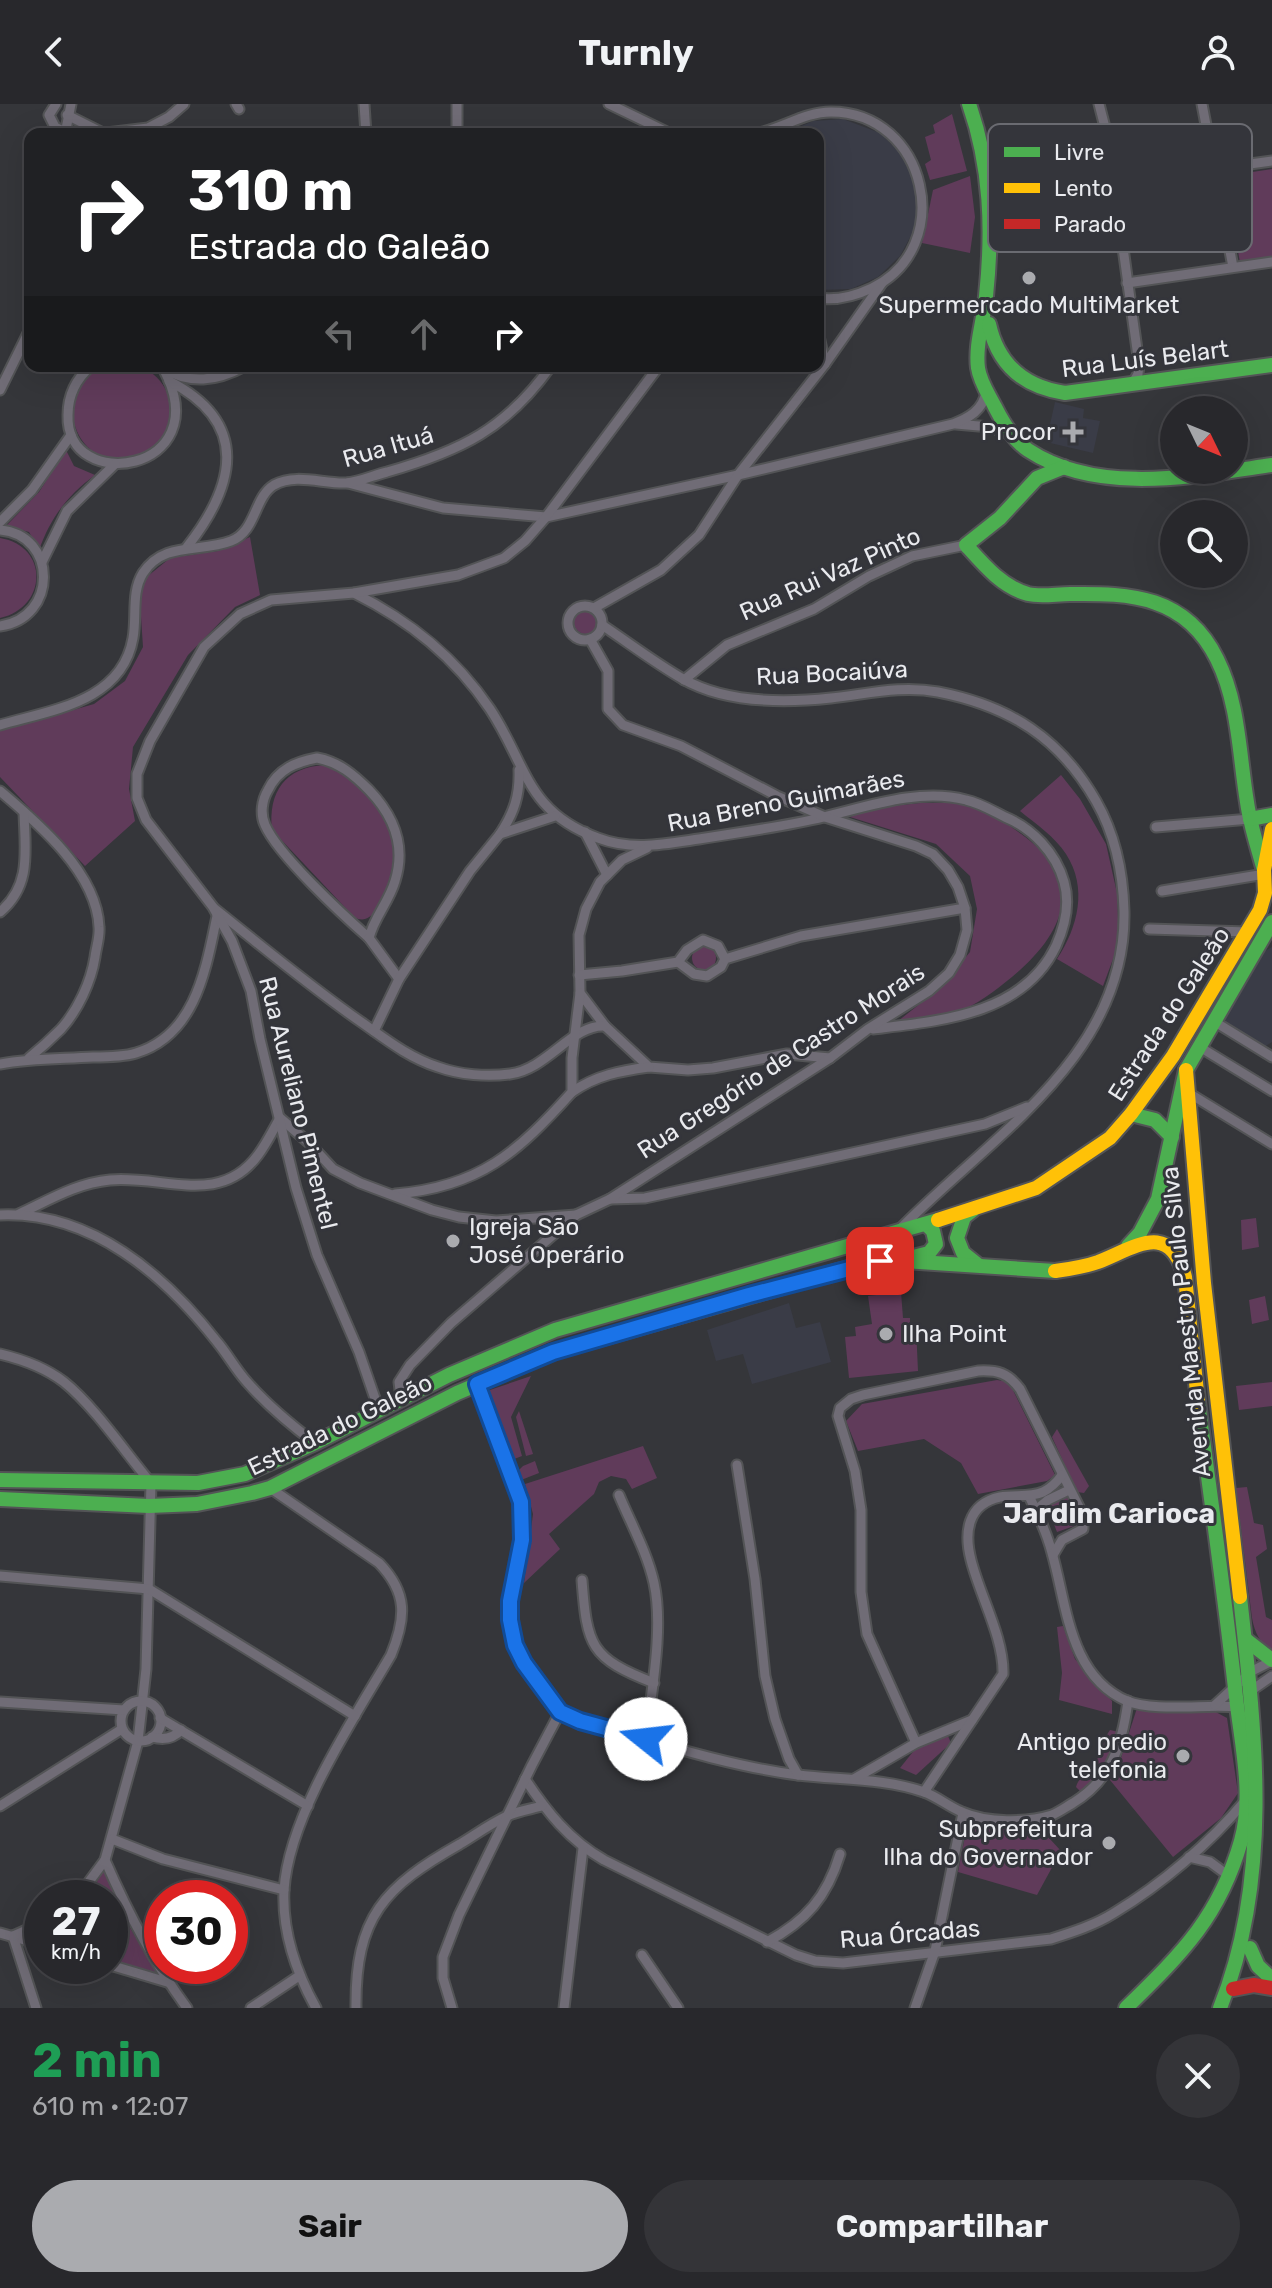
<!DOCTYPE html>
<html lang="pt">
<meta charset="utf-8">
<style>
body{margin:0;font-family:Rubik,sans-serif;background:#343438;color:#f1f3f6;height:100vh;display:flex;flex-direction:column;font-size:30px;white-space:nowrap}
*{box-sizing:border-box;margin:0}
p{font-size:26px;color:#a5a6a9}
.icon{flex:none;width:44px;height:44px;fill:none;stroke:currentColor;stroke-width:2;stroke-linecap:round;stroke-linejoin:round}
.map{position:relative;height:1904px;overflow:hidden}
.side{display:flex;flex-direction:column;background:#28282c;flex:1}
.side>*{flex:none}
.guide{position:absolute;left:24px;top:24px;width:800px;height:244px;border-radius:16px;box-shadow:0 8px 32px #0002,0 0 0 2px #444448;background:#202124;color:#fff;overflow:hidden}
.needle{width:52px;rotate:133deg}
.controls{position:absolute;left:1160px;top:292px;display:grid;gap:16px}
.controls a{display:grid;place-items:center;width:88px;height:88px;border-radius:50%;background:#28282c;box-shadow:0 8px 32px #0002,0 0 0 2px #444448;font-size:40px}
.speed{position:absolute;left:24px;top:1776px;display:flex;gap:16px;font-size:40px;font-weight:700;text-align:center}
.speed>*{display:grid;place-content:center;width:104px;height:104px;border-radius:50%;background:#28282c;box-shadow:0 8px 32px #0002,0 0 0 2px #444448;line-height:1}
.speed small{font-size:20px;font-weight:400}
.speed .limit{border:12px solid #d22;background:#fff;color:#111}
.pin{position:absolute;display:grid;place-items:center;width:68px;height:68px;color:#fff;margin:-34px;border-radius:16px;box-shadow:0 4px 12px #0006}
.me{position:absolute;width:88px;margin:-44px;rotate:286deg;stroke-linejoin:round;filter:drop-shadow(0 0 6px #0008)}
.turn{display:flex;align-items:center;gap:28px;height:168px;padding:0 32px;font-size:36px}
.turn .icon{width:104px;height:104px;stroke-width:2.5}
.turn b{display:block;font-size:56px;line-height:68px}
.lanes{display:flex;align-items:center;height:76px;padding:0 32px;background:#0003;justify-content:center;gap:40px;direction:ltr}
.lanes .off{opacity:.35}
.round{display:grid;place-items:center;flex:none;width:84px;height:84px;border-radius:42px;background:#343438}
.head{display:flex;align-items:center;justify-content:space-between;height:136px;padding:0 32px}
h1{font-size:48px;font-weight:700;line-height:60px;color:#1e9e55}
.cta{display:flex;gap:16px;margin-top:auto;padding:16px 32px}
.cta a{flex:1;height:92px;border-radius:48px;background:#aaabaf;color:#111;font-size:32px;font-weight:700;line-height:92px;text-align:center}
.cta a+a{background:#343438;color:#f1f3f6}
header{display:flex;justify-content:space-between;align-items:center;height:104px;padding:0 32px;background:#28282c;font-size:36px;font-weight:700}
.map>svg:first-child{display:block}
.built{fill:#3a3c47}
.green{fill:#603b5a}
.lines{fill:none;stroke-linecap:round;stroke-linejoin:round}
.street-casing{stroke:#535456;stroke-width:13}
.fast-casing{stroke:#535456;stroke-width:18}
.slow-casing{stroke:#535456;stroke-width:18}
.jam-casing{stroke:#535456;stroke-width:18}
.street{stroke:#706c76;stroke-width:9}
.fast{stroke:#4caf50;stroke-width:14}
.slow{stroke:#ffc107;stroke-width:14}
.jam{stroke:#c62828;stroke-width:14}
.route-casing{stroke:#114b97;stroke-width:20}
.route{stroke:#1a73e8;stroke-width:14}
.poi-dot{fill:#aaabaf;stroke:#34353b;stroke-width:3}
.labels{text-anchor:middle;stroke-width:6;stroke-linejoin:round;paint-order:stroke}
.poi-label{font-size:24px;fill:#e9eaee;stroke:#34353b;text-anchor:end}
.street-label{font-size:24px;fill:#e9eaee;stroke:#34353b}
.quarter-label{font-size:28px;font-weight:bold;fill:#e9eaee;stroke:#34353b}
.key{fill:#34353b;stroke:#6a6b71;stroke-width:2}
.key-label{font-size:22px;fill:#e9eaee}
</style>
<header><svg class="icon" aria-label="back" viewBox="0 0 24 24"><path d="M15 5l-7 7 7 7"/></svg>Turnly<svg class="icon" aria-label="person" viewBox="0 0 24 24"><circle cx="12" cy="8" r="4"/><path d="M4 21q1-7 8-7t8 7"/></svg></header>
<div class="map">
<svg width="1272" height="1904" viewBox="0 0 1272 1904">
<rect width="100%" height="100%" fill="#35363a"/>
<g class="built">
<polygon points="843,15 880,29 901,50 914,77 917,107 914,126 900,152 878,173 851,185 818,186 818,30 783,30 813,17"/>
<polygon points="1055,298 1084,305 1083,314 1100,317 1093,349 1046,338"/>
<polygon points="1272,843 1272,938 1264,943 1227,924 1225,914 1265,847"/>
<polygon points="789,1199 796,1224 820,1218 831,1258 752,1280 743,1250 716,1257 707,1226"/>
</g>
<g class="green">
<polygon points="952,10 967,67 930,76 925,60 931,56 925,33 935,29 933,21"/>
<polygon points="1272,65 1272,155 1240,159 1226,72"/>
<polygon points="970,72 975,113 970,149 922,139 933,86"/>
<circle cx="122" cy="308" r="49"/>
<path d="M66,346L74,362L95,371C67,392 51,413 39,446L29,428L6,422L39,388Z"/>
<polygon points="250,433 260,491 235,503 188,551 133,643 129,685 135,717 85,762 0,673 0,627 94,600 125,577 143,543 140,498 143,476 170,454 218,447"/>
<path d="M0,434C49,442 48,503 0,514Z"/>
<circle cx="586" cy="518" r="12"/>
<path d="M325,661C344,666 353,675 365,689C379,703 391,717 394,737C397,756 381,830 354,813L272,726C268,688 285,663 325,661Z"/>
<path d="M1061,671L1080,695L1106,740L1117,789L1119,839L1103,882L1057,855C1078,823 1088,784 1066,750C1055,733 1036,720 1020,707Z"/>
<path d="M920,699C934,699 949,698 963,700C981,703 1002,716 1017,727C1080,770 1073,818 1020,866C1004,880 984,896 965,905C944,914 916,916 893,921L940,884L970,848L977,805L970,772L936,740L850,713L873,704Z"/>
<circle cx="704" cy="854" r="12"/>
<polygon points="1256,1114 1259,1143 1242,1146 1241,1116"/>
<polygon points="901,1188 903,1214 910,1214 910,1223 916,1223 918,1267 849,1274 845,1233 856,1232 855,1223 872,1220 868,1192"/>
<polygon points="1265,1192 1269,1216 1252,1220 1249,1196"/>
<polygon points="531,1272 511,1313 522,1352 509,1357 484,1288"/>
<polygon points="997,1276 1009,1278 1055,1371 1047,1377 978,1390 961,1359 924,1335 858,1347 846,1317 862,1300"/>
<polygon points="1272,1278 1272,1302 1239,1306 1236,1282"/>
<polygon points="519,1307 533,1350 526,1352 516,1313"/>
<polygon points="1057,1325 1089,1382 1084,1389 1077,1388 1052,1333"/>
<polygon points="643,1342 657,1374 632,1385 626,1375 611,1372 599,1378 594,1390 549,1430 560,1445 524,1479 533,1410 525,1380"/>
<polygon points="535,1357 539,1369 516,1378 513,1372 523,1362"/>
<path d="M1247,1383L1254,1419L1263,1421L1267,1445L1256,1453L1266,1513L1272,1516V1549C1260,1538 1255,1530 1252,1514L1236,1384Z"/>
<polygon points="1067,1392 1077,1421 1057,1428 1046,1400"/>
<polygon points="1063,1522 1075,1555 1112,1597 1112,1610 1059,1596 1062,1569 1057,1523"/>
<polygon points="1137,1604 1157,1608 1212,1606 1227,1614 1238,1689 1221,1714 1173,1753 1110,1676 1120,1657"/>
<path d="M1110,1626L1119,1628V1634L1101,1669L1081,1688L1076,1683C1079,1672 1090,1666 1096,1657C1103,1647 1103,1635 1110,1626Z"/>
<polygon points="948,1632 951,1639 916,1671 900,1664 920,1639"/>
<polygon points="968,1717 1039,1723 1061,1747 1037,1791 958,1768"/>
<polygon points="104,1765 122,1810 157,1870 110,1855 110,1794 88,1794"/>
</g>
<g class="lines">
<g class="street-casing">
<g id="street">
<polyline points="56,0 49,11 55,23 65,28"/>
<polyline points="236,0 239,5"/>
<polyline points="364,0 366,30"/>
<polyline points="457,0 457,30"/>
<polyline points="609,0 671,30"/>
<polyline points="1099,0 1108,35 1139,260 1138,270 1133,279"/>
<polyline points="1202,0 1233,163"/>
<polyline points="67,11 101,28"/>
<polyline points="65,30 71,0"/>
<polyline points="98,30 148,24 169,13 184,0"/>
<path d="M755,30C782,25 804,8 831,8C927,8 957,143 872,184C855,192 837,197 818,194"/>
<polyline points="1214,65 1272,57"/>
<polyline points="1127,179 1272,158"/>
<polyline points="818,227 825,260"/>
<path d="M91,262C76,275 68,292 68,311C65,391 218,369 164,266"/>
<path d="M162,264C190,281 217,277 245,262"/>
<path d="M169,277C251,319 235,382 187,443"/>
<polyline points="0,286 30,225"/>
<polyline points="956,320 990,323 1012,331"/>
<path d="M348,379L443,404L546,413L738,371L953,320C969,314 983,306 986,288"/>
<polyline points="0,418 32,386 71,331"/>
<path d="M0,426C58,431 58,514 0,522"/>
<polyline points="42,458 67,407 115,360"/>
<path d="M354,489C410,517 455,553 490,605C527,661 526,708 598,734C632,747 665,740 699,735C741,728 783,723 824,713C869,702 920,684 966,696C980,699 993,707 1005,713C1032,724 1056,749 1064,778C1070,799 1065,822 1056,842C1023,911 940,917 873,925"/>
<circle cx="585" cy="519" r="17"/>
<polyline points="594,504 661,466 699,431 738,371 825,260 882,179"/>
<path d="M602,521C629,539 655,559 683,575C725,599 784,599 831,594C868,590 901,581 938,588C1010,602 1060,634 1096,697C1116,732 1123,768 1124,807C1127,953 988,1034 898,1127"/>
<polyline points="684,576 727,541 814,505 869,472 912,452 966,441"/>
<path d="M0,621C51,606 122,598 133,534C137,513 131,488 143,469C164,437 200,449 231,437C256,428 254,393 274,381C296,369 323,380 346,379C360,378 374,371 387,368C461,347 506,325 551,262"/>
<path d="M317,654C339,658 354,671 369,686C394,712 406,742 395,777C389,798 374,813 369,834C343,811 278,751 265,721C260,710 262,696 268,686C278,665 296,658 317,654Z"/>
<path d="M0,687C38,719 97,769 99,823C100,833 96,844 95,853C91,878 78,906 61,925C51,935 40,945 29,954"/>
<polyline points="1156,723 1250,715"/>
<polyline points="585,728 607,771"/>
<path d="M500,730C514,709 520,691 519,666"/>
<polyline points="647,744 622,756 600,778 586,805 579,831 580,889 605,922 649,963 688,966 713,964 787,950 830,954"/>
<polyline points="1162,787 1265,770"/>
<path d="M215,805C264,844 313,885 364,920C388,937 410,954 438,963C460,971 487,973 510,970C548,965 572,920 605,922"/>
<path d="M0,808C32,781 25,746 24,708"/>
<polyline points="1149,825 1248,828"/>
<polyline points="369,834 399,875"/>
<polyline points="678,858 694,870 707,872 721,863 725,855 801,832 965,804"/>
<polyline points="579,871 622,867 678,858 687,846 703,836 718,842 725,855"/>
<polyline points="1215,918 1272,953"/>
<polyline points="374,927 399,875 470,767 500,730 555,712"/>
<polyline points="1198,942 1272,987"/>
<path d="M0,960C31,954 61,955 93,953C106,953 123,953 136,949C196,931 206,864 217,812"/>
<path d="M572,988C597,971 620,967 649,963"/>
<polyline points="1187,988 1272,1040"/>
<path d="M395,1090C480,1083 518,1048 572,988V954L580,889"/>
<polyline points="610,1095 645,1094 985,1020 1027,1003"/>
<path d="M19,1110C49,1096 77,1079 110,1076C163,1071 220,1103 258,1051C267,1039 273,1026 280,1014L308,1038L333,1065L360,1079L432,1106L459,1113L496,1117L576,1111"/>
<path d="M0,1111C91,1107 165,1171 218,1239C228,1251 236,1266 247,1278C267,1301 291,1321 315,1339"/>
<path d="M0,1250C21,1255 46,1264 64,1278C94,1302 125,1348 151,1379L146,1565L138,1637L105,1756L77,1794"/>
<path d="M477,1280C491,1319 514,1361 521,1401C525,1419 522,1437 518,1455C508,1505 506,1533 536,1577C548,1595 560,1608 580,1617C648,1636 728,1662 798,1671C839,1676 884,1674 924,1688C938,1693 949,1703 962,1708C987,1719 1026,1719 1052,1711C1059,1708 1066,1703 1073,1699C1112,1675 1122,1641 1128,1597"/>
<polyline points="401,1294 399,1278 410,1261 451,1219 576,1111 610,1095 830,954 868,925 929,887 949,869 960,851 967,826 965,804 958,783 948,766 933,750 916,742 825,713 777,692 681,642 623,621 608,605 608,567 590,535"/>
<polyline points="379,1306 359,1248 317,1151 296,1084 260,935 251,887 232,837 213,803 146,716 137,694 137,670 150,637 204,543 240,510 271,496 354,489 458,471 504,454 525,437 546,413 659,262"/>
<polyline points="737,1361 755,1475 765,1572 775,1615 789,1655 798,1671"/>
<path d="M270,1384L379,1459C408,1489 406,1514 391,1551C353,1616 289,1711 284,1786C282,1829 296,1868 316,1904"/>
<path d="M619,1391C631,1420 647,1448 654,1479C664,1525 651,1589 646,1635"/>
<path d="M1029,1392C1038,1410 1047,1429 1052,1449C1067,1501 1069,1572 1127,1597C1154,1608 1207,1600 1238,1603"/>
<polyline points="1036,1406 1048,1396 1069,1386"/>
<polyline points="0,1472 149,1485 355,1612"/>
<path d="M582,1476C587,1542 590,1554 654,1579"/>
<polyline points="1252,1586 1272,1572"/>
<circle cx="141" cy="1617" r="20"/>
<polyline points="0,1598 124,1606"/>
<polyline points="1215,1601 1252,1567 1272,1557"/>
<polyline points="160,1614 308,1702"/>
<path d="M152,1633C163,1636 173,1635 181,1626"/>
<path d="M916,1639L867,1530L861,1488V1406L855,1367L838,1312L840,1304L851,1295L863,1291L978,1267C998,1266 1008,1269 1020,1285L1083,1411V1425L1062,1436L1053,1451"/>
<path d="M525,1675C547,1708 569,1736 604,1756L796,1851L815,1857L843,1859L1051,1835C1073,1828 1095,1821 1114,1809C1162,1780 1209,1740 1245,1697"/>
<polyline points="854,1675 916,1639 972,1616"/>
<path d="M924,1688L1003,1570C1004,1534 980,1492 971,1456C964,1429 967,1400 1000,1393C1014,1390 1029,1394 1043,1388C1051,1384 1057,1378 1062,1371"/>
<polyline points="0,1702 122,1625"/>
<polyline points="112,1735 163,1755 284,1786"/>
<polyline points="1189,1753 1210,1758 1229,1772"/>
<path d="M105,1756C128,1809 153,1858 187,1904"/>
<polyline points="0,1829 42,1841"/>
<polyline points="13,1832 36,1904"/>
<polyline points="13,1832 42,1819"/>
<path d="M767,1838C806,1817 827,1793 840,1750"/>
<polyline points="642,1851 678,1904"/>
<polyline points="110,1861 167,1878"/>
<polyline points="251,1904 299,1872"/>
<path d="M356,1904C355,1813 384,1783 460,1740C475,1731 490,1720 507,1712C517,1707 531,1705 542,1702"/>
<polyline points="452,1904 443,1874 443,1853 459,1811 532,1661 560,1608"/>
<polyline points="564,1904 583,1744"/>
<polyline points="915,1904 935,1847 963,1709"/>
</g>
</g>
<g class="fast-casing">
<g id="fast">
<path d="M969,0C991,63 993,126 986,192C984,216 975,240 978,264C980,278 989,291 995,303C1003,319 1013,336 1028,346C1098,392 1195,372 1272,361"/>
<path d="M989,220C998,261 1024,283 1065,289L1272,261"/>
<path d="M1064,363L1037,374L1000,414L966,441C983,460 1002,483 1028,490C1041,493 1056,490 1070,490C1131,489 1186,492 1217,555C1239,599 1239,650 1247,698C1250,720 1257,741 1263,763"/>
<polyline points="1250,715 1272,711"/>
<polyline points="1131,1010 1155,1016 1172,1033"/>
<polyline points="973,1106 964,1113 957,1134 963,1149 978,1161"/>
<polyline points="1128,1142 1140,1129 1158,1095 1186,966 1272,818"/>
<polyline points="913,1153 929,1149 936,1140 933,1127 926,1120"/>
<polyline points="0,1376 198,1379 245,1370 315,1339 449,1271 555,1226 938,1116"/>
<polyline points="0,1395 149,1402 197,1400 252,1389 270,1384 457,1289 553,1248 856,1162 889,1156 1055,1167"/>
<polyline points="1245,1535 1272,1556"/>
<polyline points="1250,1844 1258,1862 1272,1875"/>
<path d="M1126,1904C1181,1850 1219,1814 1241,1737C1254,1691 1241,1639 1236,1593C1225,1494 1211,1396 1198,1298"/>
<path d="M1220,1904C1272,1774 1256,1634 1240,1493"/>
</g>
</g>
<g class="slow-casing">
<g id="slow">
<polyline points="1186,966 1204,1179 1240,1493"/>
<polyline points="938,1116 1036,1084 1110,1034 1131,1010 1173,952 1260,806 1265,789 1264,766 1272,725"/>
<path d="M1055,1167C1069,1165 1084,1163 1098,1158C1136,1143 1170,1116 1185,1173L1198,1298"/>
</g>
</g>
<g class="jam-casing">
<polyline id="jam" points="1233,1885 1254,1881 1272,1884"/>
</g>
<use href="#street" class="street"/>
<use href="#fast" class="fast"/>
<use href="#slow" class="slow"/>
<use href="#jam" class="jam"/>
</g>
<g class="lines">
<g class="route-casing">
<polyline id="route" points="646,1635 580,1617 560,1608 524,1559 515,1541 510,1516 510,1497 522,1436 521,1398 477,1280 553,1248 749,1191 880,1157"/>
</g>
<use href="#route" class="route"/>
</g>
<g class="poi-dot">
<circle cx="1029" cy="174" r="8"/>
<path d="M1069 316h8v8h8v8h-8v8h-8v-8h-8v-8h8z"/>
<circle cx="453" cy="1137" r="8"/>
<circle cx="886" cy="1230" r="8"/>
<circle cx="1183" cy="1652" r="8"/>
<circle cx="1109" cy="1739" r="8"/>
</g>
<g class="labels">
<g class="poi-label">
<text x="1029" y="209" text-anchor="middle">Supermercado MultiMarket</text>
<text x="1055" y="336">Procor</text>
<text x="469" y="1131" text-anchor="start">Igreja São<tspan x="469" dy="28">José Operário</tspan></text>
<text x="902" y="1238" text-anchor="start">Ilha Point</text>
<text x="1167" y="1646">Antigo predio<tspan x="1167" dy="28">telefonia</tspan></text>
<text x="1093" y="1733">Subprefeitura<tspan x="1093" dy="28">Ilha do Governador</tspan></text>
</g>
<g class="street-label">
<text transform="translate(1145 255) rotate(-7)" y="8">Rua Luís Belart</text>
<text transform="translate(388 343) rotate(-16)" y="8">Rua Ituá</text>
<text transform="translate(830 470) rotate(-24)" y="8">Rua Rui Vaz Pinto</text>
<text transform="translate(832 569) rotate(-3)" y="8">Rua Bocaiúva</text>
<text transform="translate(786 697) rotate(-11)" y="8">Rua Breno Guimarães</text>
<text transform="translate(1169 910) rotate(-57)" y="8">Estrada do Galeão</text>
<text transform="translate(781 957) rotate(-33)" y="8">Rua Gregório de Castro Morais</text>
<text transform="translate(298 999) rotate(76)" y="8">Rua Aureliano Pimentel</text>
<text transform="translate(1186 1218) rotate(-96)" y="8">Avenida Maestro Paulo Silva</text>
<text transform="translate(340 1321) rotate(-26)" y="8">Estrada do Galeão</text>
<text transform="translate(910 1830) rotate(-5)" y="8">Rua Órcadas</text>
</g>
<g class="quarter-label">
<text x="1109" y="1419">Jardim Carioca</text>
</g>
</g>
<rect x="988" y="20" width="264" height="128" rx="12" class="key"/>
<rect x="1004" y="43" width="36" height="10" fill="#4caf50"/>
<rect x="1004" y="79" width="36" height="10" fill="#ffc107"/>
<rect x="1004" y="115" width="36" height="10" fill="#c62828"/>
<g class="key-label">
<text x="1054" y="56">Livre</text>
<text x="1054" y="92">Lento</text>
<text x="1054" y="128">Parado</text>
</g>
</svg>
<div class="controls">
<a><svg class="needle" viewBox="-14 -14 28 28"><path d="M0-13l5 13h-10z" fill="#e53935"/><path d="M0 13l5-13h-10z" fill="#a5a6a9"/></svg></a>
<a><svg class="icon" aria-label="search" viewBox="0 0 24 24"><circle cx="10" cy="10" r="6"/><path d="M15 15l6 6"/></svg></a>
</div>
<div class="speed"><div>27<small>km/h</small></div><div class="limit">30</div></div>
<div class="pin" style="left:880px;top:1157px;background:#d93025"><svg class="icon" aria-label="arrive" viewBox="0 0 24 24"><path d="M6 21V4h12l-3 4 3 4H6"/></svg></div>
<svg class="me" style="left:646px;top:1635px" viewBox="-20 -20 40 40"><circle r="19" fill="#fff"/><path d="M0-13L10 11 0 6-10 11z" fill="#1a73e8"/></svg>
<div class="guide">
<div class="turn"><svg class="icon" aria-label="right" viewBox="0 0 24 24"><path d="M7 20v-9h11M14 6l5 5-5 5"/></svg><div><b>310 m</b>Estrada do Galeão</div></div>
<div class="lanes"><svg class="icon off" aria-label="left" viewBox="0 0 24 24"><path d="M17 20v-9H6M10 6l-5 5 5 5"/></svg><svg class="icon off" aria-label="ahead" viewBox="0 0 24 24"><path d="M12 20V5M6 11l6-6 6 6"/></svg><svg class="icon" aria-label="right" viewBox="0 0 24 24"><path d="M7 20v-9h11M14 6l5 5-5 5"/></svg></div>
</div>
</div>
<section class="side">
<div class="head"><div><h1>2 min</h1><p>610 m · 12:07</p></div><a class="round"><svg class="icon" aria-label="close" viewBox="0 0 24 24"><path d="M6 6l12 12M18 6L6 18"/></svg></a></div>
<div class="cta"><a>Sair</a><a>Compartilhar</a></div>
</section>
